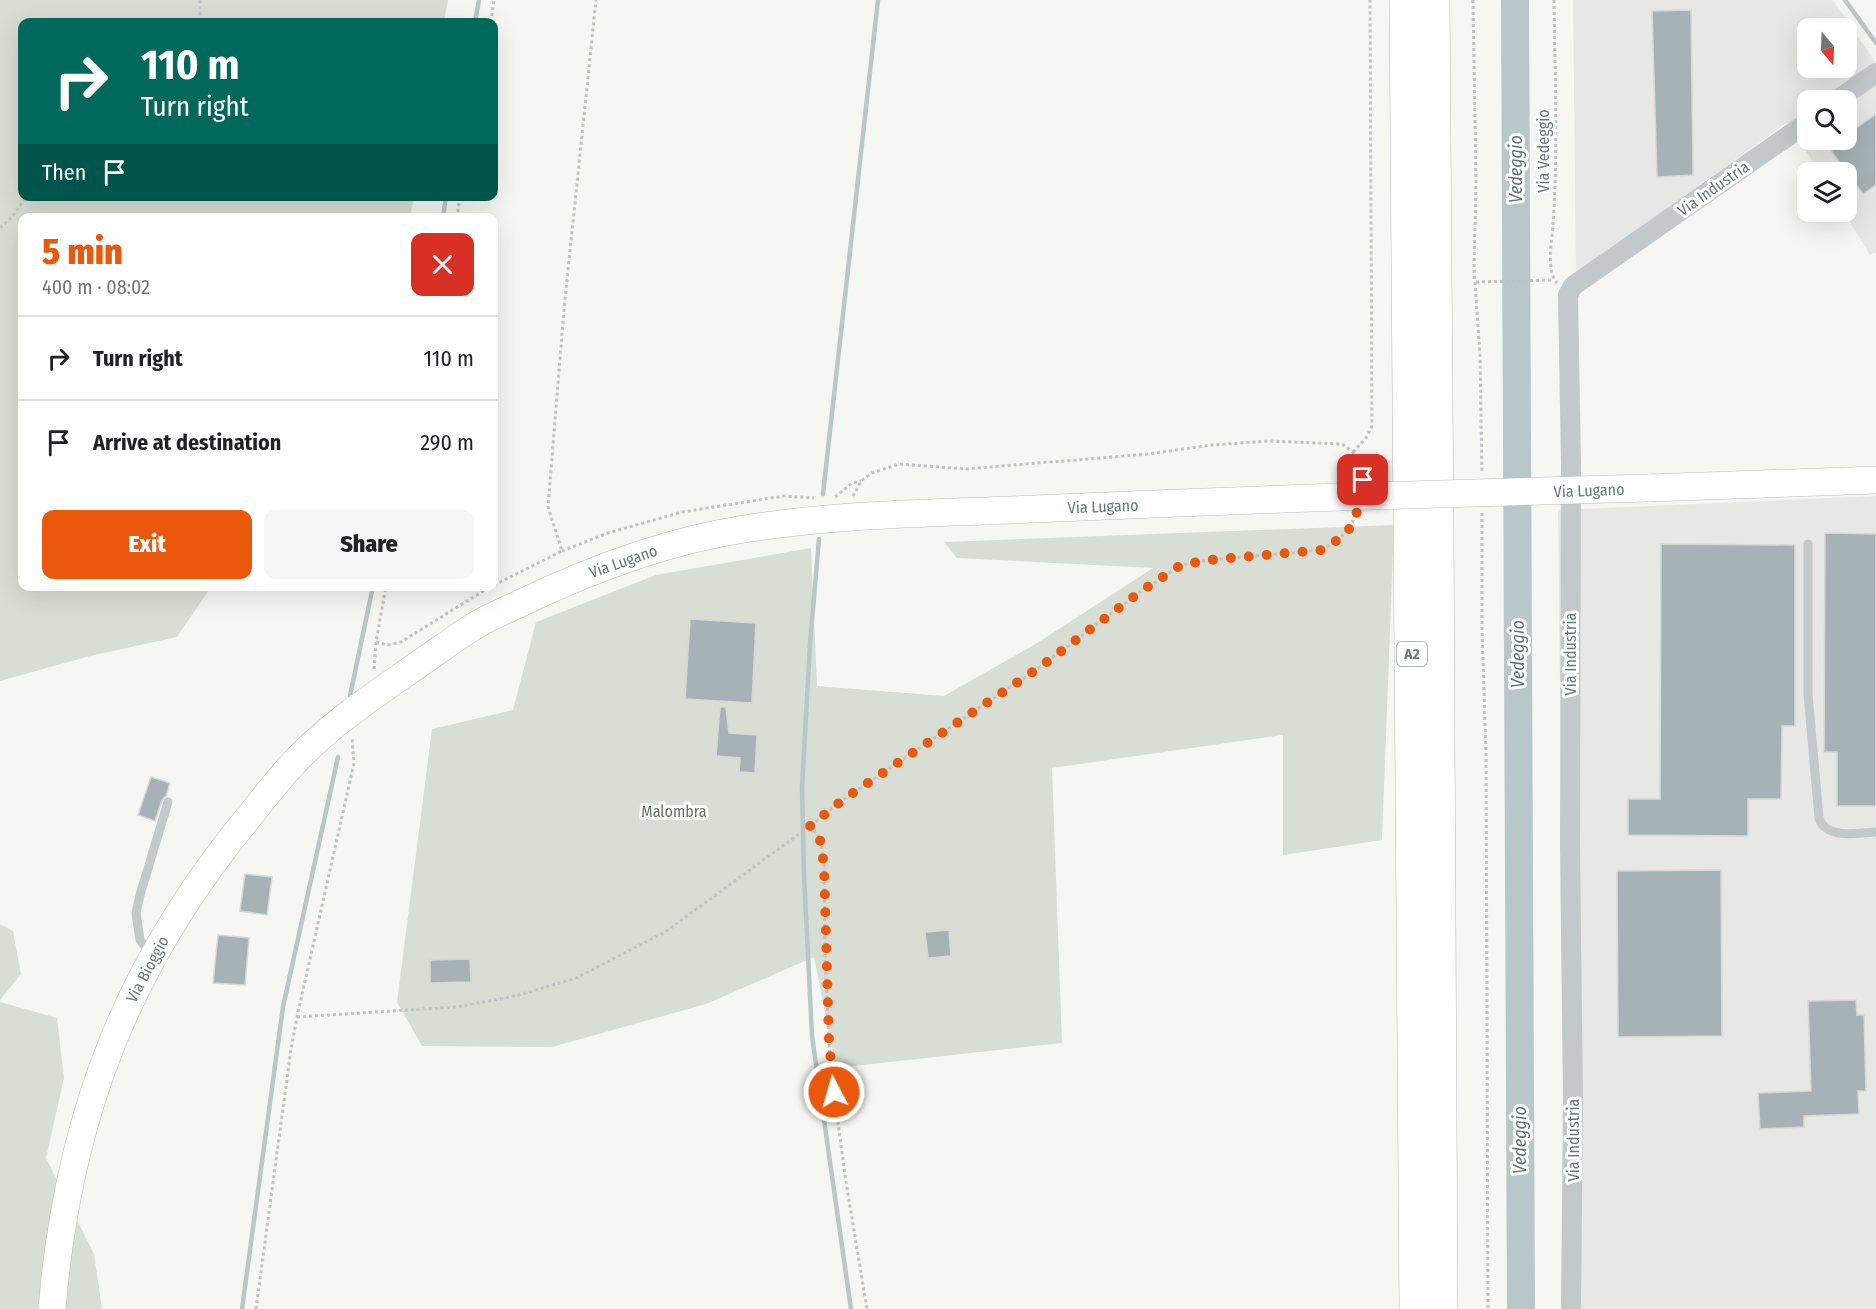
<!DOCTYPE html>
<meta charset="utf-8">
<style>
body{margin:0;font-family:"Fira Sans Condensed",sans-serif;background:#f6f6f6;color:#202124;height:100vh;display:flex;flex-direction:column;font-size:22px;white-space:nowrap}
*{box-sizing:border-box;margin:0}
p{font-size:20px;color:#757577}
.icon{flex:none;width:33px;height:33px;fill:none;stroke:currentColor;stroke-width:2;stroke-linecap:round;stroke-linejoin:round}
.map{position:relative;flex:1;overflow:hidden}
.side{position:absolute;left:18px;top:213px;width:480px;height:378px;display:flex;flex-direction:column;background:#fff;border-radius:12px;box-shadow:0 6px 24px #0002}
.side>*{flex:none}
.banner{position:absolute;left:18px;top:18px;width:480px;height:183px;border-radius:12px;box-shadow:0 6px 24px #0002;background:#00695c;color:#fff;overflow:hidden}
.needle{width:39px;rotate:161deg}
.controls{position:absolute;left:1797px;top:18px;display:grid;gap:12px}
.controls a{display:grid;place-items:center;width:60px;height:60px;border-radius:12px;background:#fff;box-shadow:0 6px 24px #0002;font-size:30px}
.pin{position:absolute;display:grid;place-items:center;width:51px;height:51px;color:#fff;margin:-26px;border-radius:12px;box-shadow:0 3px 9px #0006}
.me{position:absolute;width:66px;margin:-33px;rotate:354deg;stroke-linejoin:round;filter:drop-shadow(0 0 4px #0008)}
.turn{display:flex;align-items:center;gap:21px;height:126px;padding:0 24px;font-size:27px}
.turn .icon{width:78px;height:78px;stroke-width:2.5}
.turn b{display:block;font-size:42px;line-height:51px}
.then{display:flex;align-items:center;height:57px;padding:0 24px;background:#0003;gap:12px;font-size:22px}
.round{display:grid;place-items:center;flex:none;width:63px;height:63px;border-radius:12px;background:#f6f6f6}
.headline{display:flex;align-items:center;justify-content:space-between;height:102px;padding:0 24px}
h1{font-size:36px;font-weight:800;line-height:45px;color:#ea580c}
.cta{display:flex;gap:12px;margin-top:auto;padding:12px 24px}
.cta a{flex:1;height:69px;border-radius:12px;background:#ea580c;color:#fff;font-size:24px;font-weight:800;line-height:69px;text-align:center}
.cta a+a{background:#f6f6f6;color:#202124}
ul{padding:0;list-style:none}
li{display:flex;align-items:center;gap:18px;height:84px;padding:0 24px;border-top:2px solid #e0e0e0}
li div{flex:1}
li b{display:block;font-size:22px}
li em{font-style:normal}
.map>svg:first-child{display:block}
.built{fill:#e7e7e6;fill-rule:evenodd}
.green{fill:#d8ded3}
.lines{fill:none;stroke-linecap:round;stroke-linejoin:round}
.stream{stroke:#b8c7c9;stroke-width:4.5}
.river{stroke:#b8c7c9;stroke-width:28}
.building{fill:#a7b2b6;stroke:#d7d7d5;stroke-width:1.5}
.secondary-casing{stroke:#b5bcbf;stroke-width:28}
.highway-casing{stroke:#b5babc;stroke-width:34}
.path{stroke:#bfc1c3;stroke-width:3;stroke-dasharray:3 3;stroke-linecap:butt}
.lane{stroke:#c3c8ca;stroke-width:9}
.street{stroke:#c3c8ca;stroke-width:20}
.secondary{stroke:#fff;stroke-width:27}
.highway{stroke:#fff;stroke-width:33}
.secondary-bridge-casing{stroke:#b5bcbf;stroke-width:28;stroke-linecap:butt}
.secondary-bridge{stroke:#fff;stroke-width:27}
.route{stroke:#ea580c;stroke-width:10;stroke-dasharray:0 18}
.labels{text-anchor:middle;stroke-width:6;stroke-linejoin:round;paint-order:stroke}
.shield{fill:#fff;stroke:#92a2aa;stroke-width:1.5}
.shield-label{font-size:15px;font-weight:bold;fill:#637a85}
.street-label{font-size:16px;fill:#637a85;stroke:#fff}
.park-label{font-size:16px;fill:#66775f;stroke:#fff}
.water-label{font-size:18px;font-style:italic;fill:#5a767b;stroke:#fff}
</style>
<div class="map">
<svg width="1876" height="1309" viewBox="0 0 1876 1309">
<rect width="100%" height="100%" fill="#f6f6f2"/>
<g class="built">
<path d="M1573,0H1833L1876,63V252L1870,255L1844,212H1846V172H1819L1788,122L1576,273ZM1808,28H1846V68H1808ZM1808,100H1846V140H1808Z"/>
<polygon points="1876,496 1876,1309 1567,1309 1558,510"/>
</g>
<g class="green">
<polygon points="0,0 448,0 444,22 22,22 22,196 414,197 410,217 22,218 22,586 211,587 177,637 90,656 0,681"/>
<polygon points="1394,525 1382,840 1283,855 1283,735 1052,768 1062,1043 836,1068 814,957 706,1004 552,1047 422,1046 397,1002 432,729 513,710 536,622 656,575 811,548 817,686 944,696 1034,645 1153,568 957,558 944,542"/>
<polygon points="0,924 13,931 21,974 0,1000"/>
<polygon points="0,1002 57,1018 64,1078 46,1158 94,1254 102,1309 0,1309"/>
</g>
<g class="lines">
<g class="stream">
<polyline points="1845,0 1876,43"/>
<polyline points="475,22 479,0"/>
<polyline points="443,218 446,196"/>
<polyline points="823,494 878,0"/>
<polyline points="819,539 810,644 802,788 804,875 812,1036 851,1309"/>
<polyline points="350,696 373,586"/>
<polyline points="242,1309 283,1007 338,757"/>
</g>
<polyline class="river" points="1515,0 1521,1309"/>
</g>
<g class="building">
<polygon points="1691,10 1693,175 1657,177 1652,11"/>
<polygon points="1876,114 1876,185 1863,194 1829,148 1841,140 1846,140 1846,135"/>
<polygon points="1825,533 1876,534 1876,806 1837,806 1837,752 1824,752"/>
<polygon points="1661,544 1795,545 1795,726 1782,726 1781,799 1748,799 1748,836 1628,835 1628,799 1660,799"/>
<polygon points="690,619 756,623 752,703 685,699"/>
<polygon points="720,707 726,707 729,733 757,735 755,773 739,772 740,758 716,756"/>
<polygon points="151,777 170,783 166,796 162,800 155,821 138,815"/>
<polygon points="1721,870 1722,1036 1618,1037 1617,871"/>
<polygon points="245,874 272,877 267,915 240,911"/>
<polygon points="949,930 951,956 928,958 925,932"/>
<polygon points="218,935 249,938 245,985 213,983"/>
<polygon points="470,959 471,982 430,983 430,960"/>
<polygon points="1856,1000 1857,1015 1864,1015 1866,1091 1858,1091 1859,1114 1804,1116 1804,1127 1760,1129 1758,1093 1811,1091 1808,1001"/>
</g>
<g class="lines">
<g class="secondary-casing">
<g id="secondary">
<polyline points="1648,488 1876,480"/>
<path d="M52,1309C68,1116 128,962 252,813C265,797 277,781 291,766C327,726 375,695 419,664C438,651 457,637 476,625C491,616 507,610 523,602C592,569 667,541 744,529C832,515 921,513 1011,510C1120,505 1230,501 1339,497"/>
</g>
</g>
<g class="highway-casing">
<g id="highway">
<polyline points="1406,0 1416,1309"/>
<polyline points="1433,0 1437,529 1441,1309"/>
</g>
</g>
<g class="path">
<polyline points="200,0 200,22"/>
<polyline points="1473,0 1476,182 1474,268 1480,355 1482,473"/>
<path d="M1554,0C1555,75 1558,150 1553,225C1552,240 1546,271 1557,283"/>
<polyline points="491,22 494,0"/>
<polyline points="457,218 460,196"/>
<polyline points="0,228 13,216 26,196"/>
<polyline points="1476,282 1554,280"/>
<polyline points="1353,452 1366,438 1372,426 1370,0"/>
<polyline points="853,496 861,481 872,473 899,464 966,469 1148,454 1212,445 1269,441 1342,444 1353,452 1361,465 1362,475"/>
<polyline points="835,497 852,483 861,481"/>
<polyline points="1482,513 1482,629 1486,753 1488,1309"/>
<polyline points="562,551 608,533 682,512 784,496 814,498"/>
<polyline points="494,585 562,551 548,507 564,309 596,0"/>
<polyline points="376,642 388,645 401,642 491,586"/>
<polyline points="374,669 376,642 386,586"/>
<polyline points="810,826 821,840 824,865 825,957 829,1042 832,1077 846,1182 867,1309"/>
<polyline points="297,1017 456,1007 516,996 576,978 665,932 810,826 844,799 1040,667 1140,592 1181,565 1209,560 1322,550 1339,539 1349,529 1355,516"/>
<polyline points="256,1309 291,1049 297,1017 354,763 352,737"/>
</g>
<g class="lane">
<path d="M1808,544V694L1819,818C1826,840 1858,833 1876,832"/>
<polyline points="152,955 140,940 136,913 140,895 168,802"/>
</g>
<g class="street">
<polyline points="1837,100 1876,73"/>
<polyline points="1571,1309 1573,1098 1570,848 1571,464 1568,295 1573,286 1808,122"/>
</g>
<use href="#secondary" class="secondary"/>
<use href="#highway" class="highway"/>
<g class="secondary-bridge-casing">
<polyline id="secondary-bridge" points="1339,497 1648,488"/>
</g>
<use href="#secondary-bridge" class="secondary-bridge"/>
</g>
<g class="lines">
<polyline class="route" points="834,1092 829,1042 824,865 820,840 810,826 844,799 1040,667 1140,592 1181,565 1209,560 1322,550 1339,539 1349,529 1357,512 1363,480"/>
</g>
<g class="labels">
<rect class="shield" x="1397" y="642" width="30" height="24" rx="4.5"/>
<g class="shield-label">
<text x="1412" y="659">A2</text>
</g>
<g class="street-label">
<text transform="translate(1543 151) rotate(-90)" y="6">Via Vedeggio</text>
<text transform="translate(1713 188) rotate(-35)" y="6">Via Industria</text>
<text transform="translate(1589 490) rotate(-2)" y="6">Via Lugano</text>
<text transform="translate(1103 506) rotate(-2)" y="6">Via Lugano</text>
<text transform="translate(623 561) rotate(-19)" y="6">Via Lugano</text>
<text transform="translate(1570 654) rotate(-90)" y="6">Via Industria</text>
<text transform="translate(147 969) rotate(-62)" y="6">Via Bioggio</text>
<text transform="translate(1573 1140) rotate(-90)" y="6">Via Industria</text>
</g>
<g class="park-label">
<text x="674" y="817">Malombra</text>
</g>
<g class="water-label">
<text transform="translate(1516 169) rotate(-90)" y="6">Vedeggio</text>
<text transform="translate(1518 654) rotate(-90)" y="6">Vedeggio</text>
<text transform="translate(1520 1140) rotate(-90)" y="6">Vedeggio</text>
</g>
</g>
</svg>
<div class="controls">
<a><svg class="needle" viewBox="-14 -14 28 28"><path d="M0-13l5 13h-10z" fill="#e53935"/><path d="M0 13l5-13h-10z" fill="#757577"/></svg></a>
<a><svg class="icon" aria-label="search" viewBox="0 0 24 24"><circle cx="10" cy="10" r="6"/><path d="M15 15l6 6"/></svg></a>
<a><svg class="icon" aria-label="layers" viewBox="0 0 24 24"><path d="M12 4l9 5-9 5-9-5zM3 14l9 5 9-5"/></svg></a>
</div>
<div class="pin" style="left:1363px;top:480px;background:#d93025"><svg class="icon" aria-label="arrive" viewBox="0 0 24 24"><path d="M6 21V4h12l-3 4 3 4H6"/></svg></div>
<svg class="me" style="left:834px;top:1092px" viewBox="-20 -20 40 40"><circle r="17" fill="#ea580c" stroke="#fff" stroke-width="3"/><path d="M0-11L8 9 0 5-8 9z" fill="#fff"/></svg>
<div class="banner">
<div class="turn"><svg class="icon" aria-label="right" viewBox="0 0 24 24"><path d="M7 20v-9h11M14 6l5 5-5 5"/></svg><div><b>110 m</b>Turn right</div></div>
<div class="then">Then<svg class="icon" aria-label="arrive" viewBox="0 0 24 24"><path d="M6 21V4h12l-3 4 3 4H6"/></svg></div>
</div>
<section class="side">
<div class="headline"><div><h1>5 min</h1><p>400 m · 08:02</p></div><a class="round" style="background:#d93025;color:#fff"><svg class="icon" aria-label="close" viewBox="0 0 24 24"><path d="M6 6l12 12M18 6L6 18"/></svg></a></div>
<ul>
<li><svg class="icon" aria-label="right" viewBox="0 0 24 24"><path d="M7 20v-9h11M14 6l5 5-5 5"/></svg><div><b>Turn right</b></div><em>110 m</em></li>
<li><svg class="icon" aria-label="arrive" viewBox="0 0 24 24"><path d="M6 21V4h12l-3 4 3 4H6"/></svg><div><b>Arrive at destination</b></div><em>290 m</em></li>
</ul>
<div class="cta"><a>Exit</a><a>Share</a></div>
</section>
</div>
